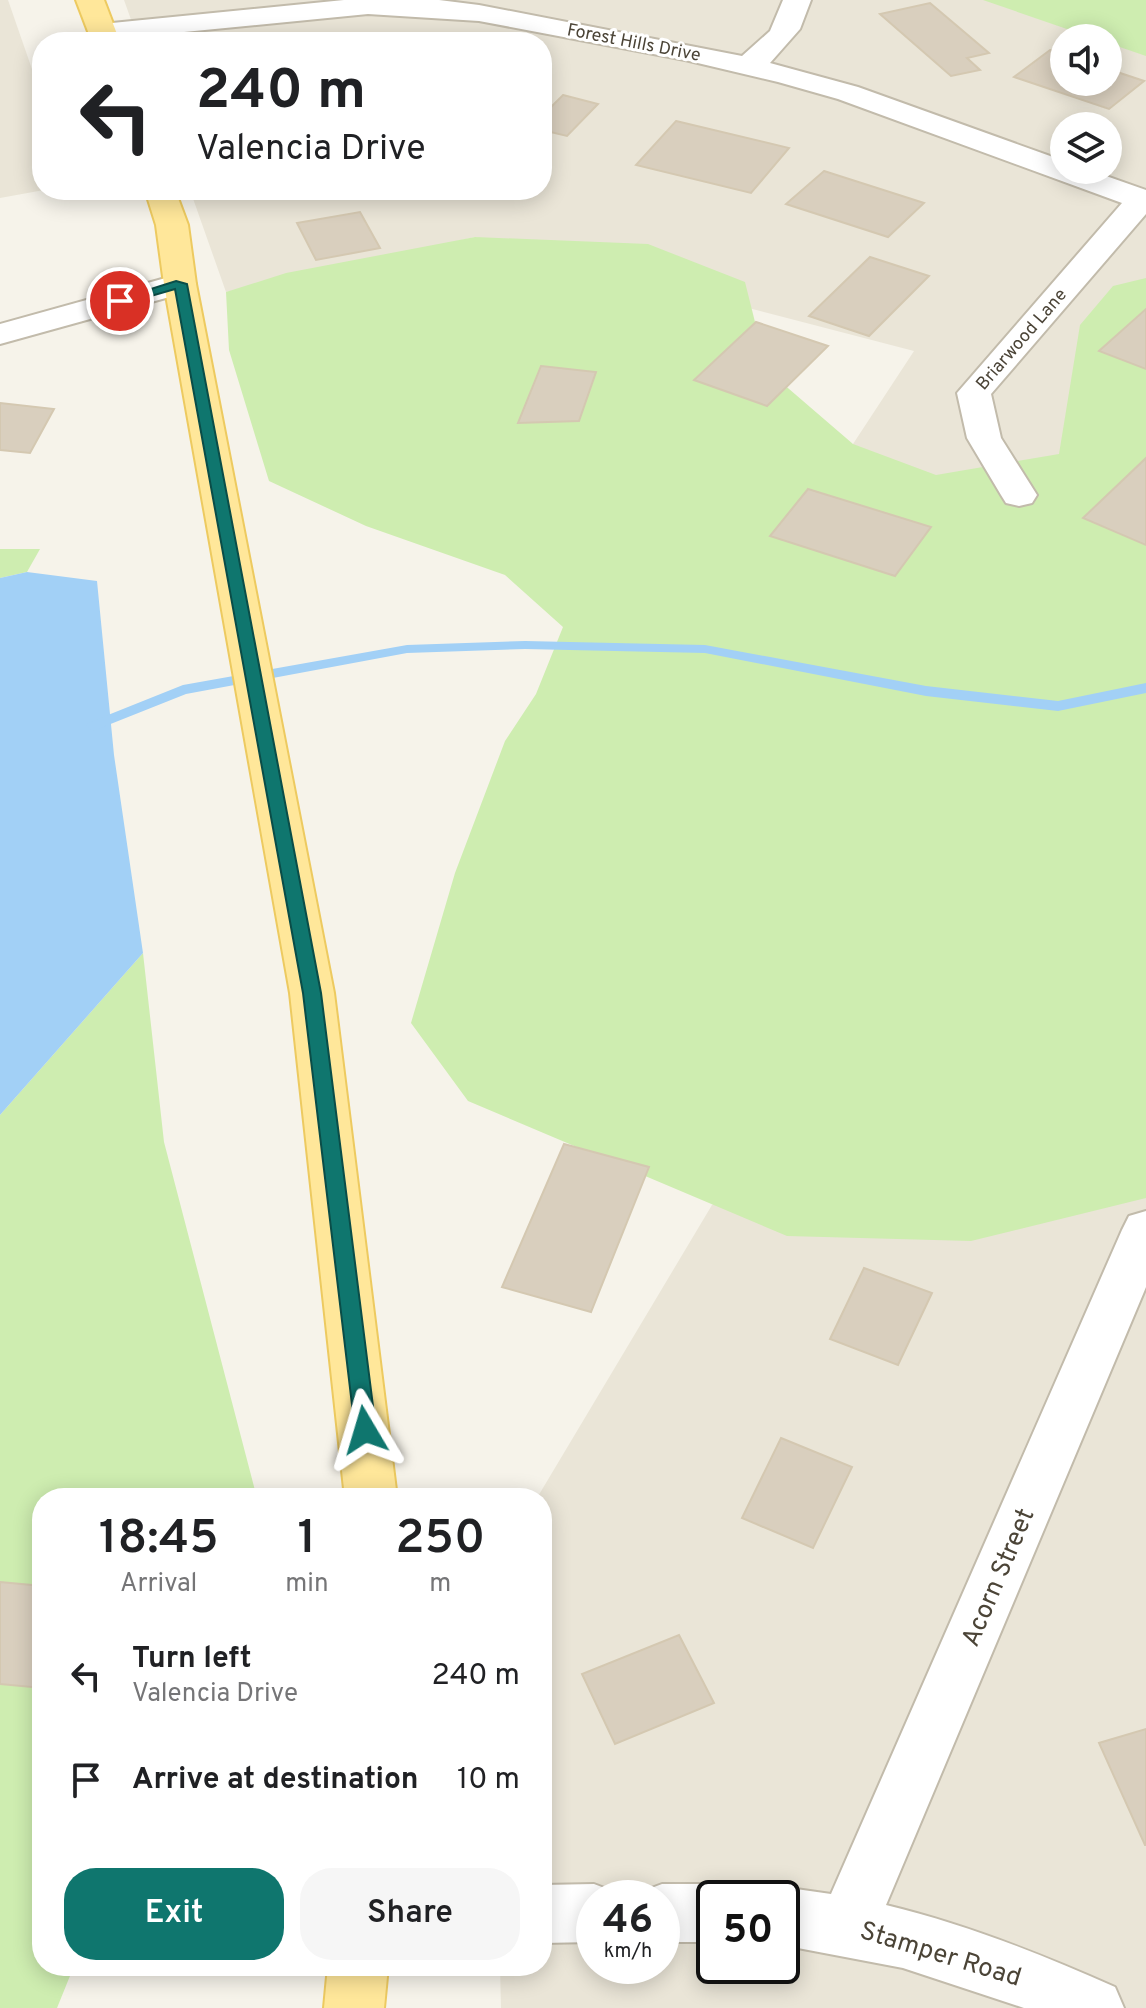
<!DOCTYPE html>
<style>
body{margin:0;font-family:Overpass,sans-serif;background:#f6f6f6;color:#202124;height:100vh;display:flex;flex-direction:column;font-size:30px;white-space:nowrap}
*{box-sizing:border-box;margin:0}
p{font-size:26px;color:#757577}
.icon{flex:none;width:44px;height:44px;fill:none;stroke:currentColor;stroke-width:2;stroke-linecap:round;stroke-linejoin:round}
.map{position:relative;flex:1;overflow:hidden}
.details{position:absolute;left:32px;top:1488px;width:520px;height:488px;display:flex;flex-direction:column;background:#fff;border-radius:32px;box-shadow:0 4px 20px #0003}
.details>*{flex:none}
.top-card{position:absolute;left:32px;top:32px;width:520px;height:168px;border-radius:32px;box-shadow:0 4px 20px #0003;background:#fff;color:#202124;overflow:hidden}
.tools{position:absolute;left:1050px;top:24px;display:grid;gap:16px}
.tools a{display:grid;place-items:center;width:72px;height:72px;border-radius:50%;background:#fff;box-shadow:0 4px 20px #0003;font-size:40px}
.speed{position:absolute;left:576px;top:1880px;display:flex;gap:16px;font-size:40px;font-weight:700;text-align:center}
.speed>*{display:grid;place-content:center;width:104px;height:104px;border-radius:50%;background:#fff;box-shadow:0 4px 20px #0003;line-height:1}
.speed small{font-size:20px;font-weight:400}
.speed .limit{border:4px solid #111;border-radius:12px;background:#fff;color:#111}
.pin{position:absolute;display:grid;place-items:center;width:68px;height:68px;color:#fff;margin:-34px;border:4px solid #fff;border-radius:50%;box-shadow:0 2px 8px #0007}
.me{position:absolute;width:88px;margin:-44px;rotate:353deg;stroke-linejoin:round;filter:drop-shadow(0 0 6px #0008)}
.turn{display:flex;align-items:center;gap:28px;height:168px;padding:0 32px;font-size:36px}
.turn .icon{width:104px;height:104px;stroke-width:2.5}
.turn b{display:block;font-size:56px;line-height:68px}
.eta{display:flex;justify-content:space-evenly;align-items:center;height:136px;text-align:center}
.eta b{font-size:48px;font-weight:600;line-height:56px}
.button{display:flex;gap:16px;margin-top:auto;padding:16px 32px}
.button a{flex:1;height:92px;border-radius:32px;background:#0f766e;color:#fff;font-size:32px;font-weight:600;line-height:92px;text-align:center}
.button a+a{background:#f6f6f6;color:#202124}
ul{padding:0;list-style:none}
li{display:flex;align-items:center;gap:24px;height:104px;padding:0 32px}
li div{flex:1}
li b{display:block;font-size:30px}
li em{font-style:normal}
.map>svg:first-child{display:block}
.residential{fill:#eae5d7;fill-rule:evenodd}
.green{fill:#ceedb0}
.water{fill:#a2d0f6}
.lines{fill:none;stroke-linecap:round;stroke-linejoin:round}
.stream{fill:#a2d0f6;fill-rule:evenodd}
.building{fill:#d9cfbe;stroke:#d4c8b1;stroke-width:2}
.minor-casing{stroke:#c2bbab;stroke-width:4}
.major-casing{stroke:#edca60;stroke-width:4}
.minor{fill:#fff;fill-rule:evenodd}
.major{fill:#ffe79a;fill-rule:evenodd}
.route{fill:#0f766e;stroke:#0a4d48;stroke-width:2}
.labels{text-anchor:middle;stroke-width:6;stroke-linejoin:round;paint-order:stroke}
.far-street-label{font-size:18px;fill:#4b4437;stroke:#fff}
.near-street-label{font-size:26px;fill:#4b4437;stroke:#fff}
</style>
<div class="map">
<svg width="1146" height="2008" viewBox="0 0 1146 2008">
<rect width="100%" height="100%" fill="#f6f3ea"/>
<g class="residential">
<polygon points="0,0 8,0 42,98 44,190 0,198"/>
<path d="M124,0H1146V2008H501L500,1966H542V1498H537L712,1205L1031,997L853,444L914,351L475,237L226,292L190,190H542V42H139ZM1064,38H1108V82H1064ZM1064,126H1108V170H1064ZM594,1898H662V1966H594ZM714,1898H782V1966H714Z"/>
</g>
<g class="green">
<polygon points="983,0 1146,0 1146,56 1108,43 1108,38 1093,38"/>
<polygon points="475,237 648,244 745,282 767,370 853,444 936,475 1059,454 1080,325 1113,286 1146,278 1146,1198 971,1241 787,1236 468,1101 411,1023 455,873 505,741 536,694 563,627 505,575 366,526 269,481 229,350 226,292 286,273"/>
<polygon points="0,549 40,549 27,572 0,578"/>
<polygon points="143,953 164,1142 257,1498 42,1498 42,1966 74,1966 57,2008 0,2008 0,1115"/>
</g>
<polygon class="water" points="27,572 97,581 114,755 143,953 0,1115 0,578"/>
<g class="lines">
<polygon class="stream" points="525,641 705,645 926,686 1058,701 1146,683 1146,693 1058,711 926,696 705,653 525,649 407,653 186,694 98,729 93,731 86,726 88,723 183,685 407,645"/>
</g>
<g class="building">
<polygon points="930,3 989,53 967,58 980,70 951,76 880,14"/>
<polygon points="1050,50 1064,54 1064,82 1108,82 1108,69 1144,81 1109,109 1014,77"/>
<polygon points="563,95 598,104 567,136 542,130 542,108 548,110"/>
<polygon points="676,121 789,148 751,193 636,165"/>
<polygon points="824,171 924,203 888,237 786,204"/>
<polygon points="360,212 380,248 316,260 297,223"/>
<polygon points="870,257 929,276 869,336 809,316"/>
<polygon points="1146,309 1146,369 1099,351"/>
<polygon points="756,322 828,346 767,406 694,380"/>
<polygon points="541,366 596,372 579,421 518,423"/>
<polygon points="0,403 54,409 30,453 0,450"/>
<polygon points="1146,458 1146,545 1083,518"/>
<polygon points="808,489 931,527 895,576 770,536"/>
<polygon points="564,1144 649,1167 591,1312 502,1287"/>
<polygon points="864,1268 932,1293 898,1365 830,1339"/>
<polygon points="781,1438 852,1467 813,1548 742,1518"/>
<polygon points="0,1582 42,1586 42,1688 0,1684"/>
<polygon points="679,1635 714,1703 615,1744 582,1674"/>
<polygon points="1146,1729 1146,1845 1145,1845 1099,1743"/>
</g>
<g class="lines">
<g class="minor-casing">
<g id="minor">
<polygon points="344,0 439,0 479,5 742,56 770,31 783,0 811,0 800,29 770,63 858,87 1064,161 1064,170 1089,170 1146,190 1146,214 991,394 1001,438 1037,495 1032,503 1019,506 1006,503 1001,495 967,438 957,393 1122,203 838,99 778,82 685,60 479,21 368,14 102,40 92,38 88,32 92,26 102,24"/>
<polygon points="180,274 191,277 196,284 191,291 0,344 0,324"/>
<path d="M1146,1211V1287L886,1905C965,1924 1041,1954 1115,1987L1124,2008H1024L903,1968L782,1945V1898H760L761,1895L782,1887L831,1894L1122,1230L1129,1216Z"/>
<polygon points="594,1884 615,1892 617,1898 594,1898 594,1942 542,1943 542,1885"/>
<polygon points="662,1884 714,1884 735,1892 737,1898 714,1898 714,1942 662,1942 662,1898 639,1898 641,1892"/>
</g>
</g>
<g class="major-casing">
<g id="major">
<polygon points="76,0 104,0 120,42 92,42"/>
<polygon points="145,190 175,190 188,225 196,284 334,993 397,1498 345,1498 290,993 164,284 156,225"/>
<polygon points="328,1966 388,1966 384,2008 324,2008"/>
</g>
</g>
<use href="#minor" class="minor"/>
<use href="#major" class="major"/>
</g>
<polygon class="route" points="176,281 187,284 321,993 376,1430 373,1437 365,1439 358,1437 355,1430 303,993 175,289 120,305 113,301"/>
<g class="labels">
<g class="far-street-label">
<text transform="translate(634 42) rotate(11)" y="6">Forest Hills Drive</text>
<text transform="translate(1021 339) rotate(-49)" y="6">Briarwood Lane</text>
</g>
<g class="near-street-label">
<text transform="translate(997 1577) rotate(-67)" y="9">Acorn Street</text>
<text transform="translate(941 1953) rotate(17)" y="9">Stamper Road</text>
</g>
</g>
</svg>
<div class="tools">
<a><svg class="icon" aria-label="sound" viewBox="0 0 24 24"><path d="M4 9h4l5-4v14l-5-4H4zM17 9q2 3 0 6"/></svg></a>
<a><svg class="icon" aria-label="layers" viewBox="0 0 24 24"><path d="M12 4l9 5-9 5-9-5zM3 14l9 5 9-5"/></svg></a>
</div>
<div class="speed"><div>46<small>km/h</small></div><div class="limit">50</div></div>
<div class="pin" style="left:120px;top:301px;background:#d93025"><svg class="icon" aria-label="arrive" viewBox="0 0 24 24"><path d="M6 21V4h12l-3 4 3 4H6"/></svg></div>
<svg class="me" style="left:365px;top:1430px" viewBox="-20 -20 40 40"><path d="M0-17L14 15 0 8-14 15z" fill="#0f766e" stroke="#fff" stroke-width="4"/></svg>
<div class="top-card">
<div class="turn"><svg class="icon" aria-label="left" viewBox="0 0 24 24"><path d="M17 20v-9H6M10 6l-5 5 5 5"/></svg><div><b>240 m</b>Valencia Drive</div></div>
</div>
<section class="details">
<div class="eta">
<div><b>18:45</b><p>Arrival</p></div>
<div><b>1</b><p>min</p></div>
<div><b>250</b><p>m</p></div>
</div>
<ul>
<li><svg class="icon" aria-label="left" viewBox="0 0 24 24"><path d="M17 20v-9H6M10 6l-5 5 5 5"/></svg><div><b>Turn left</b><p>Valencia Drive</p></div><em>240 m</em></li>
<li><svg class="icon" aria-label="arrive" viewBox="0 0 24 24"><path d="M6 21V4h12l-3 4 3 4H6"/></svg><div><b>Arrive at destination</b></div><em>10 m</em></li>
</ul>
<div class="button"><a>Exit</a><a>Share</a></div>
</section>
</div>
